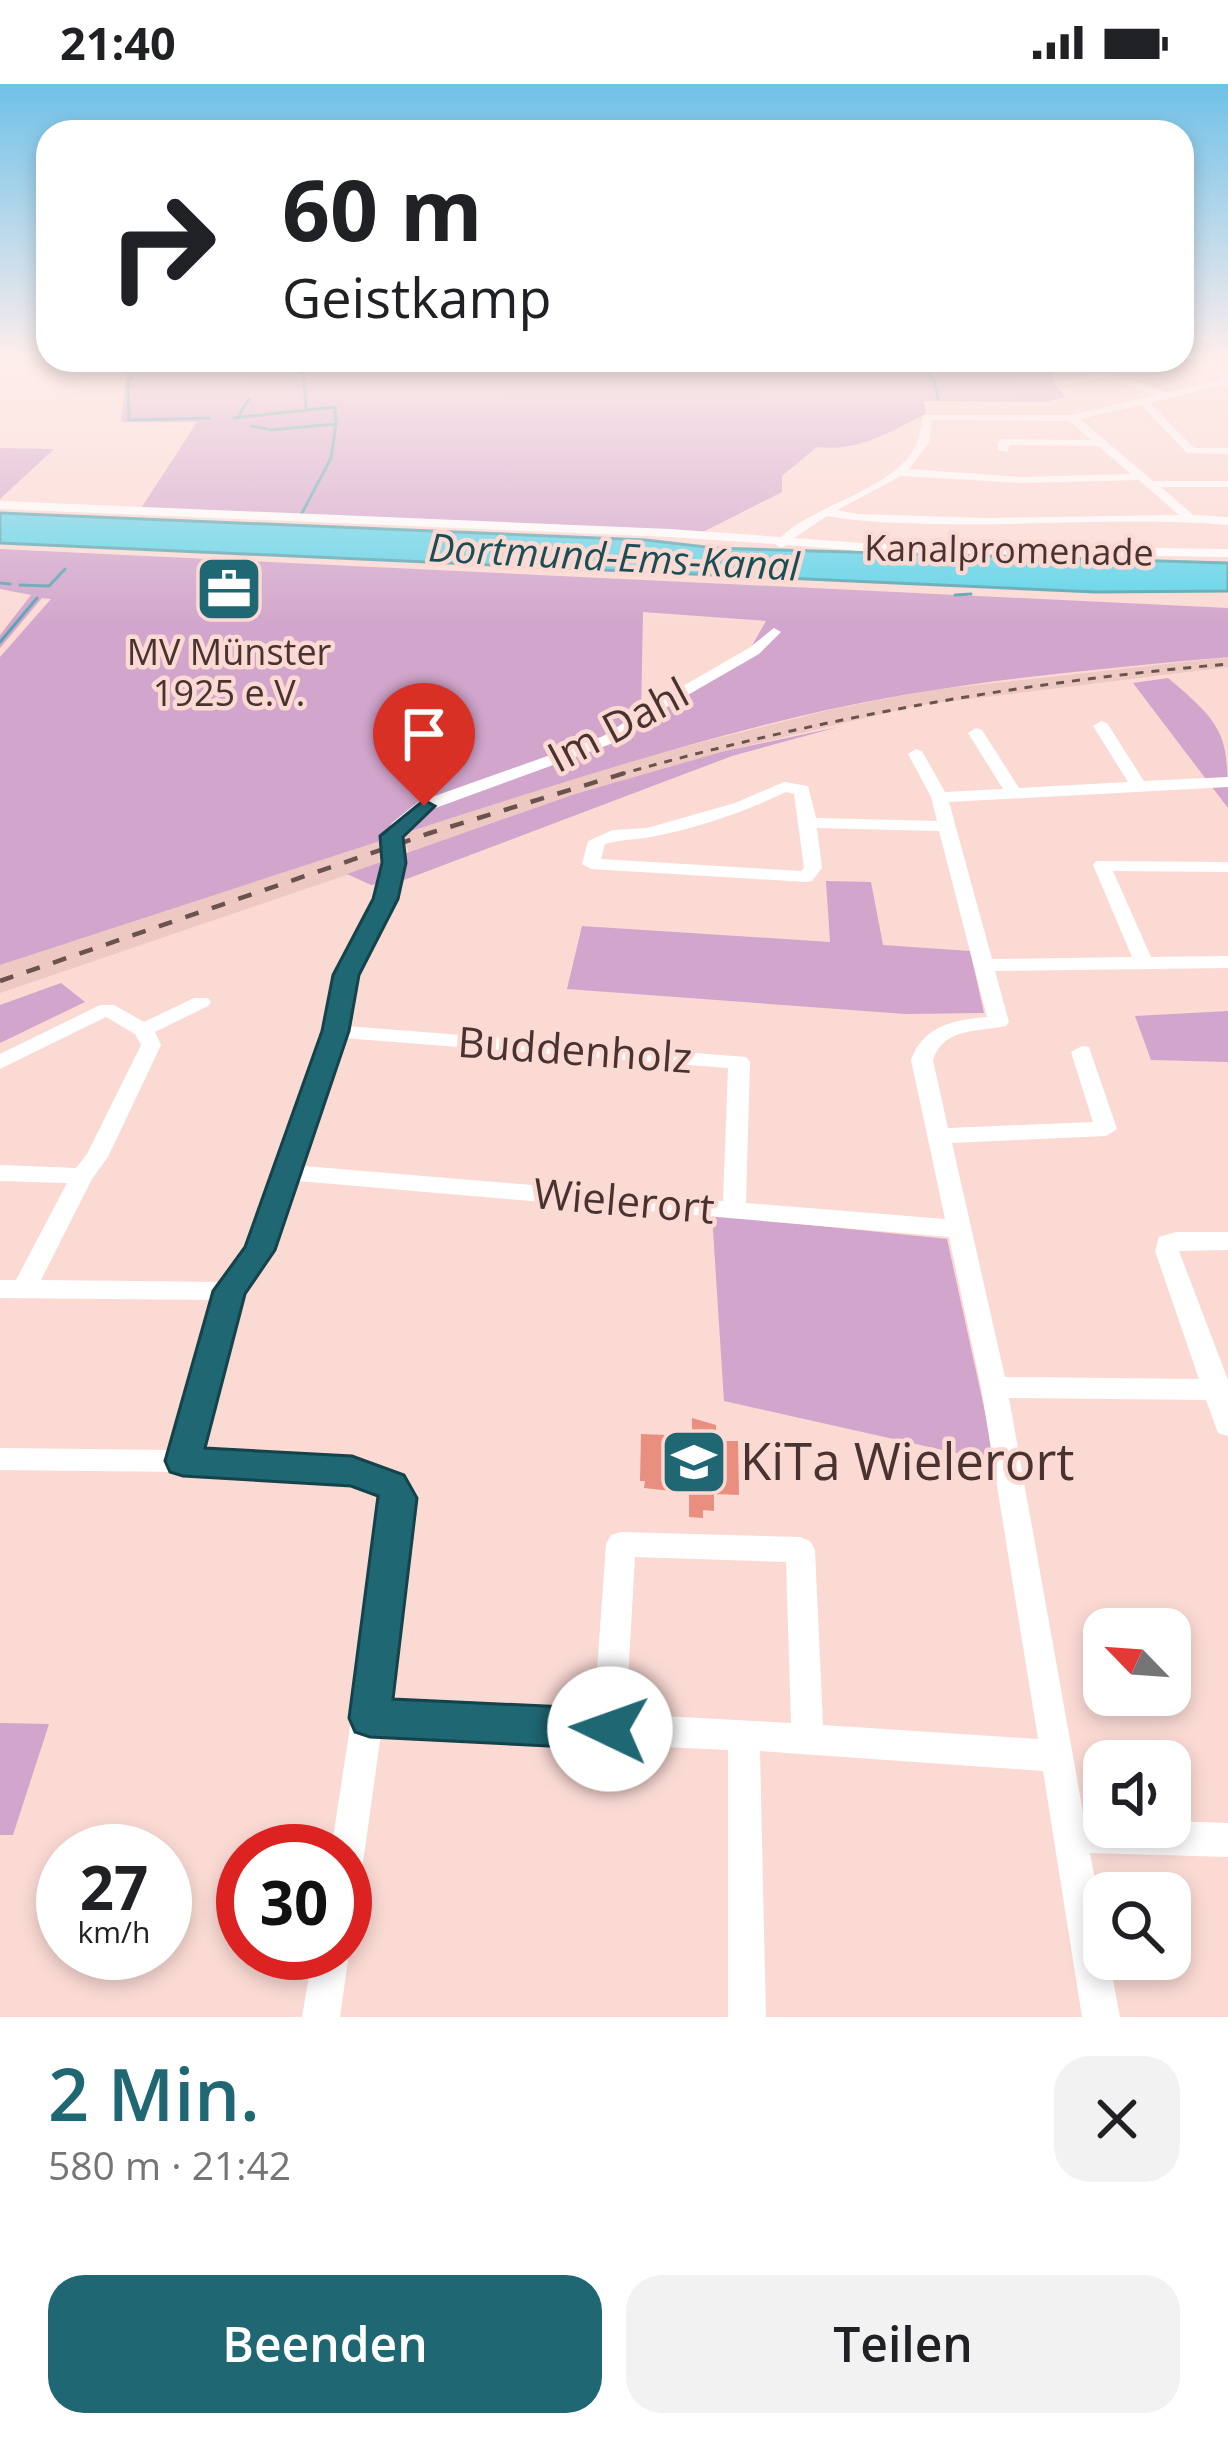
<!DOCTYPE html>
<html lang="de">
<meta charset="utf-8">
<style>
body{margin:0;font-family:"Open Sans",sans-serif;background:#f2f2f2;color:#202124;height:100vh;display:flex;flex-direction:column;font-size:45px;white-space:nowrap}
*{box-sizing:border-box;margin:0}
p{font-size:39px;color:#757577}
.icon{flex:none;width:66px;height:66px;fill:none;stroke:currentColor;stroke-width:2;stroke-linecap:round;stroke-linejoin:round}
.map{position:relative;height:1933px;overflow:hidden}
.drawer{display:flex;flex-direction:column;background:#fff;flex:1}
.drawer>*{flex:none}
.guide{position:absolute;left:36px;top:36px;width:1158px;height:252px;border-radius:36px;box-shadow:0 6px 18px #0003;background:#fff;color:#202124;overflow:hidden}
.needle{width:78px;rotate:295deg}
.tools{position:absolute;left:1083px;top:1524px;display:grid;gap:24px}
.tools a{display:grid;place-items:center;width:108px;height:108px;border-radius:24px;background:#fff;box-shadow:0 6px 18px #0003;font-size:60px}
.speed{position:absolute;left:36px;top:1740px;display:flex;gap:24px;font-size:60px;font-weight:700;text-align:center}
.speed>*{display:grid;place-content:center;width:156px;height:156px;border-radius:50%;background:#fff;box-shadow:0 6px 18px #0003;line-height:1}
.speed small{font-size:30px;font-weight:400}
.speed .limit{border:18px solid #d22;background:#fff;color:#111}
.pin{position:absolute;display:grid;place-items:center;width:102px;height:102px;color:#fff;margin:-123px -51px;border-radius:50% 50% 50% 0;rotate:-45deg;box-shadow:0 0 12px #0007}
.pin .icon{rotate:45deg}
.me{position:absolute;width:132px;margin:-66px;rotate:273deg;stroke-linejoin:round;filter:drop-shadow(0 0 9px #0008)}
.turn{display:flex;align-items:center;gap:42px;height:252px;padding:0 48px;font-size:54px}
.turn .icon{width:156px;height:156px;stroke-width:2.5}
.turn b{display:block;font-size:84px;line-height:102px}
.round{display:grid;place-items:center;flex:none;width:126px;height:126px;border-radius:36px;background:#f2f2f2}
.summary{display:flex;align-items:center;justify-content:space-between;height:204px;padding:0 48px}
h1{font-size:72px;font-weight:600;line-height:90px;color:#1e6773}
.cta{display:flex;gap:24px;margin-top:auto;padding:24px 48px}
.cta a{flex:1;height:138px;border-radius:36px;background:#1e6773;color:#fff;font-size:48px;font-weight:600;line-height:138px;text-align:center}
.cta a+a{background:#f2f2f2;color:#202124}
.status{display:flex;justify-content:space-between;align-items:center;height:84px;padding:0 60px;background:#fff;direction:ltr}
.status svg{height:33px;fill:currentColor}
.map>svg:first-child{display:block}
.built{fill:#eec8c2}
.green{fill:#d1a5cc}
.water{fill:#5bd4e9;stroke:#56a4b2;stroke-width:3}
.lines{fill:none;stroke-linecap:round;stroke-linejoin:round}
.stream{stroke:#56a4b2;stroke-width:3}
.building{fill:#e88f80}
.minor{fill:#fff;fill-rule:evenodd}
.rail-far1{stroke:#6a524f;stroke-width:3;stroke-dasharray:8 8;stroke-linecap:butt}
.rail{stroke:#6a524f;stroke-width:4.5;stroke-dasharray:14 14;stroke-linecap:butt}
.route{fill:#1e6773;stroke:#14434b;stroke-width:3}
.labels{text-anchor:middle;stroke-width:9;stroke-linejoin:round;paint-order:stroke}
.far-street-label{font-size:36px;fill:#493330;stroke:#fbdad4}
.far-poi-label{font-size:36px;fill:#493330;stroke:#fbdad4}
.far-water-label{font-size:39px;font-style:italic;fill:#194e57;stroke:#fbdad4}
.street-label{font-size:42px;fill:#493330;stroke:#fbdad4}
.near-poi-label{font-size:51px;fill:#493330;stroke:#fbdad4;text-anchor:start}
</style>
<div class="status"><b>21:40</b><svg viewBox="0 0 49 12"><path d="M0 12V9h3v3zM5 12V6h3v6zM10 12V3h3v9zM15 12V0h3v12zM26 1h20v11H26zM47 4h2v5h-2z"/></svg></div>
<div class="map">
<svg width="1228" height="1933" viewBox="0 0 1228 1933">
<rect width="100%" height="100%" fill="#fbdad4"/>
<g class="built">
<polygon points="1228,573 1228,583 920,621 721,668 575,710 409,769 402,750 620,679 833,625 932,606"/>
<polygon points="383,756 379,780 0,909 0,881"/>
</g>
<g class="green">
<path d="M128,276H1050L1054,300L1066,313L1045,318L924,317L926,330C889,348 859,368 817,363L782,392V408L703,448L140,426L197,338H121Z"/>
<polygon points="0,364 54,365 0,415"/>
<path d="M0,465L1228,524V573C1095,585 962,597 831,625C685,658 544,704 402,750C409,719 575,677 613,657C629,648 644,635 660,624L654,620L750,565L766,537L643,528L641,629C609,650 576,667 540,680C490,699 410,704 383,756L0,881V573L51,515L42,514L0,564V551L31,511L0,505Z"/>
<path d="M1168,594C1225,642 1228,650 1228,724L1133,599Z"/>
<polygon points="838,643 732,672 404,796 371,801 347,790 575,710 721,668"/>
<polygon points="826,797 871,798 883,861 970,867 984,929 906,930 567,905 582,842 830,858"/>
<polygon points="61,899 85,918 0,959 0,921"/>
<polygon points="1228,927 1228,978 1151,976 1135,932"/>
<polygon points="712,1131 947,1155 996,1378 724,1317"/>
<polygon points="0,1639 49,1640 13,1751 0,1751"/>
</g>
<polygon class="water" points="0,429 646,456 714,464 1228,479 1228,507 1096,508 0,459"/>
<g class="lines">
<g class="stream">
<polyline points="138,276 128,299 129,336 209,334"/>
<polyline points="302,276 306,323"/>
<polyline points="935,299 926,286 971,276"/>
<polyline points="935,302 938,315"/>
<polyline points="239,331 249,315"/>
<polyline points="234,334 335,323 336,340 270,346"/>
<polyline points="252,342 267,345"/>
<polyline points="301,431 331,374 336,340"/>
<polyline points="0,499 10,500"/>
<polyline points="20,501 49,502 65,485"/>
<polyline points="955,511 971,510"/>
<polyline points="0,558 37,514"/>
</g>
</g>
<polygon class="building" points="692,1334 716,1341 716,1357 738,1357 739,1411 714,1410 714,1427 703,1426 703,1434 689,1433 689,1409 644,1404 645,1397 640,1397 641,1350 692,1352"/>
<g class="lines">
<g class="minor">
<path d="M1206,274H1215L1228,294V304L1223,301L1150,319L1194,364H1228V370L1187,369L1141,321L1080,335L1153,397H1228V403H1161L1193,431L1228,433V441C1132,433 1034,442 938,440C901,439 864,439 827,432L794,454L875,460L1228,465V473L875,468L787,461L781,464L775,460L670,453L0,425V417L670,445L781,453C816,419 898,405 917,359C920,351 921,340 923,331H1072L1156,311L1103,294L1062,302V298L1092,291L1088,276L1141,278L1138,283L1098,280L1099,286L1168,308L1220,296ZM932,336L1069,337L1091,356L1003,355L998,358V366L1008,368L1009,361L1098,362L1131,390L1021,393L909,385L929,358ZM901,392L1021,399L1139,396L1179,431L986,434L857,430L837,426Z"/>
<path d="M774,544L781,548L759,570L660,627L616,658L430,726L404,746L401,752L403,779L395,815L356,891L346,942L746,973L750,978L746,1119L945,1135L911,976C924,941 954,936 987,933L939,747L817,744L822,784L812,797L806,798L591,785L582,780L588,757L613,746L647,744L735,719L784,698L808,702L816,734L937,737L931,713L908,670L916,665L922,667L945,708L1003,705L968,649L976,644L982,646L1019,704L1128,698L1093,642L1101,637L1107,639L1144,697L1228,693V703L949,718L992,875L1132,873L1093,781L1096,777L1228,778V788L1113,787L1151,873L1228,872V884L995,887L1009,938L1006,942C978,948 944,943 933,976L948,1044L1093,1038L1071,968L1082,962L1089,963L1117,1045L1106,1052L952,1059L1005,1293L1199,1295L1155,1167L1159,1153L1176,1148H1228V1166L1179,1167L1228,1296V1352L1218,1349L1206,1316L1009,1314L1084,1734L1104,1735V1743H1170V1737L1228,1739V1773L1090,1769L1104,1846V1875H1109L1120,1933H1082L1043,1687L760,1667L766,1933H728V1666L381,1650L362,1786L357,1798L345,1803V1767H331L385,1415L381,1409L351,1398L183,1388L0,1386V1364L172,1366L214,1216L0,1214V1196H16L67,1099L0,1097V1081L76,1084L87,1070L141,961L135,950L106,933L0,985V970L100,921H114L144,938L194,914H208L211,918L208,922L155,948L161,961L108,1073L92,1095L41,1196L222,1198L248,1163L278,1089L325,947L336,891L377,815L385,779L383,752L392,739L418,718L604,652L650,621L749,564ZM786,708L794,710L804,784L801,787L601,775L605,760C621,755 636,756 651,753C698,744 744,728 786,708ZM343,954L728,984L723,1117L304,1082ZM298,1097L949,1153L981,1303L1038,1655L823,1641L815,1466L810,1457L800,1453L621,1448L611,1451L606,1460L594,1629L385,1620L413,1414L401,1393L352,1376L200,1367L241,1209L271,1166ZM635,1473L786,1478L791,1639L626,1630Z"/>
<polygon points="345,1859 349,1869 340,1933 302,1933 313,1869 345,1869"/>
</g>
<path class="rail-far1" d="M618,691C818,634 1021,598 1228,580"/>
<polyline class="rail" points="0,897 430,749 628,688"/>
</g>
<linearGradient id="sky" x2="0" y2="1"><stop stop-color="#6fc1e8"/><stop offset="0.5" stop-color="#fdeeec"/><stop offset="1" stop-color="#fdeeec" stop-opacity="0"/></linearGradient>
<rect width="1228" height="545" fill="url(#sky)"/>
<polygon class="route" points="424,716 435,722 403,753 406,779 398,815 359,891 349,947 275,1166 245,1210 205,1364 352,1372 404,1391 417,1414 393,1615 610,1625 624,1631 631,1645 624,1659 610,1665 370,1653 355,1648 349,1634 378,1412 351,1402 183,1392 170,1388 165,1377 213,1207 245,1163 322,947 333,891 373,815 382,779 380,752"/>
<defs>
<g id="office-square" transform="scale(3.45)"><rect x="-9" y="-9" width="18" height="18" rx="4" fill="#1e6773" stroke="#fbdad4"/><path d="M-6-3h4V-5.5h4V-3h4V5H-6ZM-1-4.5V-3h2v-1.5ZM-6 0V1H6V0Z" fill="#fff"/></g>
<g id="school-square" transform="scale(3.45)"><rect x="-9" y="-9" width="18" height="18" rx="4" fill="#1e6773" stroke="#fbdad4"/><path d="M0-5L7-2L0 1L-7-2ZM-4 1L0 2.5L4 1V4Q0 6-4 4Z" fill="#fff"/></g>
</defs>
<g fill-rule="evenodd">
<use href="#office-square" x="229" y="505"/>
<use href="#school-square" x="694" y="1378"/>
</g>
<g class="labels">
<g class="far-street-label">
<text transform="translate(1009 466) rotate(1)" y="13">Kanalpromenade</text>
</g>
<g class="far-poi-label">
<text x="229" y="581">MV Münster<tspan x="229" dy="41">1925 e.V.</tspan></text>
</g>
<g class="far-water-label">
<text transform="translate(614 473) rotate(3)" y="14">Dortmund-Ems-Kanal</text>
</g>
<g class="street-label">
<text transform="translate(618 641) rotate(-28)" y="15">Im Dahl</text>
<text transform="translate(575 966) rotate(4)" y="15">Buddenholz</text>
<text transform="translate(624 1117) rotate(5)" y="15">Wielerort</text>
</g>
<g class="near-poi-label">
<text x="740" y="1396">KiTa Wielerort</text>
</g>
</g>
</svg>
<div class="tools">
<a><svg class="needle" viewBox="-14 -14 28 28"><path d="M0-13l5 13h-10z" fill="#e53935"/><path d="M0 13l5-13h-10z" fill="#757577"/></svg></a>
<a><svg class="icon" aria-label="sound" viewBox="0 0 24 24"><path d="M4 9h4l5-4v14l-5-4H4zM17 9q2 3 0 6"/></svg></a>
<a><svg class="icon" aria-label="search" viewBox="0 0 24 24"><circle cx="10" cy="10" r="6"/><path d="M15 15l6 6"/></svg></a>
</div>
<div class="speed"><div>27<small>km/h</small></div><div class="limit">30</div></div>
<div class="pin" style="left:424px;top:722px;background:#d93025"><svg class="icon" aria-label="arrive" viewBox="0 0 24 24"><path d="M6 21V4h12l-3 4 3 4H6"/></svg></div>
<svg class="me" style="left:610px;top:1645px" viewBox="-20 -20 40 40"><circle r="19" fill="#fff"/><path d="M0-13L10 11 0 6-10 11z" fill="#1e6773"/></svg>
<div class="guide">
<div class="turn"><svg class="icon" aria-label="right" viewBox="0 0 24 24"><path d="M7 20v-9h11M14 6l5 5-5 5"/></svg><div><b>60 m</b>Geistkamp</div></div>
</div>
</div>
<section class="drawer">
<div class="summary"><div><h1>2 Min.</h1><p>580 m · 21:42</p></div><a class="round"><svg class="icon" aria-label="close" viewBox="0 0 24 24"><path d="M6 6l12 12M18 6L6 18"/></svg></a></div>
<div class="cta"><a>Beenden</a><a>Teilen</a></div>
</section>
